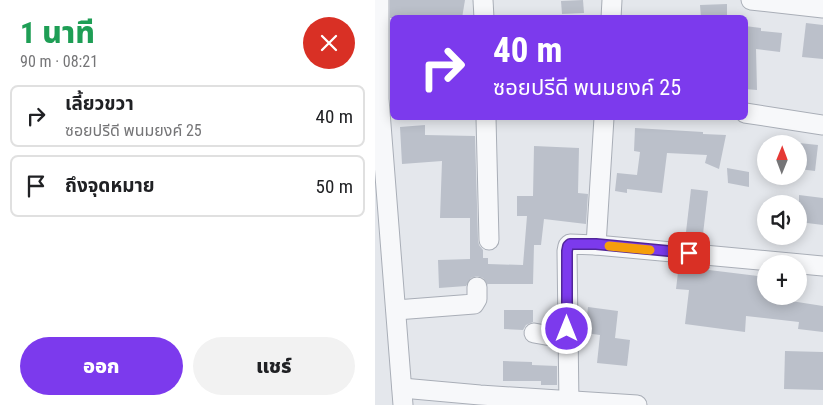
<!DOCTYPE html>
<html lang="th">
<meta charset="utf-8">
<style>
body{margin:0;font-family:"Roboto Condensed","Noto Sans Thai",sans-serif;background:#f2f2f2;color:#202124;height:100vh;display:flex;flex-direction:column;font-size:19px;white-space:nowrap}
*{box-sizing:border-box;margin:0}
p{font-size:16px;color:#757577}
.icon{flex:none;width:28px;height:28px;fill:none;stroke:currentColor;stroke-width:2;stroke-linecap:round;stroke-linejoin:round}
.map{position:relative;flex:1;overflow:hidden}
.side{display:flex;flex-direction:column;background:#fff;width:375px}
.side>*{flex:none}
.hud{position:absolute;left:15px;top:15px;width:358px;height:105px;border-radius:8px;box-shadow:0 2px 12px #0003;background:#7c3aed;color:#fff;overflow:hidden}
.needle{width:32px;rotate:1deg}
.buttons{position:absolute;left:382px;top:135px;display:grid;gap:10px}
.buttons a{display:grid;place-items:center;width:50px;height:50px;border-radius:50%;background:#fff;box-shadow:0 2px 12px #0003;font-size:25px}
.pin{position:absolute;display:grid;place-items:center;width:42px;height:42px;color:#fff;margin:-21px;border-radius:10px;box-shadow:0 2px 8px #0006}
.me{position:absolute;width:55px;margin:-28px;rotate:0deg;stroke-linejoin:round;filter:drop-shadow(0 0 4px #0008)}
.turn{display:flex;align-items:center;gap:18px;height:105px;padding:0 20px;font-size:22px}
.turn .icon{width:65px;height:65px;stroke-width:2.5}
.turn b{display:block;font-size:35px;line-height:42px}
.round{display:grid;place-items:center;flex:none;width:52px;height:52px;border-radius:26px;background:#f2f2f2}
.overview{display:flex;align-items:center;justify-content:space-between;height:85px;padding:0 20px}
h1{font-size:30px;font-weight:800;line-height:38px;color:#1e9e55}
.cta{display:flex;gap:10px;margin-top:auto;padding:10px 20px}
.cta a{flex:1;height:58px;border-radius:30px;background:#7c3aed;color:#fff;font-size:20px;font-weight:800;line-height:58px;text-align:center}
.cta a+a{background:#f2f2f2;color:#202124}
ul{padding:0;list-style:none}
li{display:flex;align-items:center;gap:15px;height:62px;margin:0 10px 8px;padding:0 10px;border:2px solid #e0e0e0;border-radius:8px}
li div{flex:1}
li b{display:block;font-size:19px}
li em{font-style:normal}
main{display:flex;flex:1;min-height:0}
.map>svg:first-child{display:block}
.building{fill:#bbc0ca}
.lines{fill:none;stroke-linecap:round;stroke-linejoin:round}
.minor-casing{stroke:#a9aeb7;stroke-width:21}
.minor{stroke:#f7f8fa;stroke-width:19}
.route-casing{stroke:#51269a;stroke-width:12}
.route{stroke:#7c3aed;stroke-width:9}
.slow{stroke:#f59e0b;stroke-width:9}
</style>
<main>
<section class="side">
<div class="overview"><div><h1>1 นาที</h1><p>90 m · 08:21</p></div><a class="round" style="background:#d93025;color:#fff"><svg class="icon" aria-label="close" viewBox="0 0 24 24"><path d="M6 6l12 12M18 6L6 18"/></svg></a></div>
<ul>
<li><svg class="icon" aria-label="right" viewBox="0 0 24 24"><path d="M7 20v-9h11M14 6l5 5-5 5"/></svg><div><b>เลี้ยวขวา</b><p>ซอยปรีดี พนมยงค์ 25</p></div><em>40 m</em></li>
<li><svg class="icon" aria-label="arrive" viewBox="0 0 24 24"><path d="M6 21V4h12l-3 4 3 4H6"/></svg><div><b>ถึงจุดหมาย</b></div><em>50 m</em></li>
</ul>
<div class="cta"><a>ออก</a><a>แชร์</a></div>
</section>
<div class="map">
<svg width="448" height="405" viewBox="0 0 448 405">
<rect width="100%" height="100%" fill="#e4e7ec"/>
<g class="building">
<polygon points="15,0 90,0 87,18 15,18"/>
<polygon points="208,0 209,13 187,14 186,1"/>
<polygon points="352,4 352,18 326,18 325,5"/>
<polygon points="431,23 448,25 448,59 427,57"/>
<polygon points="370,26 386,28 386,31 407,33 405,52 381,49 382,90 370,89"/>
<polygon points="50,125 50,135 100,136 103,240 104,245 108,250 108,258 113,258 113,264 148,265 152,216 142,216 142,196 158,196 159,146 204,148 203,193 213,194 211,224 169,219 166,245 159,245 158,284 113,284 113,285 108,278 102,276 96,278 91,286 64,288 63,260 95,259 95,218 65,218 67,161 27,164 25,127"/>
<polygon points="260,128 328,132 328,134 351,135 344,169 330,163 332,155 292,153 287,193 252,189 252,193 240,191 242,173 262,175 265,152 259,151"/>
<polygon points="424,143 443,145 440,171 424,169"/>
<polygon points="352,168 374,172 374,187 353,183"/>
<polygon points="316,189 333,191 328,234 311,232"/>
<polygon points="424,195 448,198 448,225 424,222"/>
<polygon points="304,264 335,267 334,270 391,277 391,296 417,296 416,301 448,306 448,332 423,329 424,322 371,316 370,332 310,324 314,290 301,289"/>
<polygon points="213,307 243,311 240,338 255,340 252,366 222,363 225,335 210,333"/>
<polygon points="129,310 158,310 158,322 151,325 148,330 129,329"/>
<polygon points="410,351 448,352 448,390 409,389"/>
<polygon points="128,361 157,362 157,365 182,366 182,385 166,385 166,381 128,381"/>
</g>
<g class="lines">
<g class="minor-casing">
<g id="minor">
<polyline points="4,0 4,99 28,405"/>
<polyline points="108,0 109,18"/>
<polyline points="376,0 448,8"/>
<polyline points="236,18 237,0"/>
<polyline points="370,113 448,125"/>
<polyline points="111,118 114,240"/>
<polyline points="221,245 229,118"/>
<polyline points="21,310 99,304 102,299 102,287"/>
<polyline points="159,333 193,339"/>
<polyline points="27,388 105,395 262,405"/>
<polyline points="194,405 192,251 193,246 195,244 221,245 448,266"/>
</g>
</g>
<use href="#minor" class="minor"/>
</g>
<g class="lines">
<g class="route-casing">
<polyline id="route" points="192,329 192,251 193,246 195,244 221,244 314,253"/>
</g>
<use href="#route" class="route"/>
<polyline class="slow" points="234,246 275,250"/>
</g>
</svg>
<div class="buttons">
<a><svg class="needle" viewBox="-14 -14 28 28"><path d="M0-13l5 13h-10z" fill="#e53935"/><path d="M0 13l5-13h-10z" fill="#757577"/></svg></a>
<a><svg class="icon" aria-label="sound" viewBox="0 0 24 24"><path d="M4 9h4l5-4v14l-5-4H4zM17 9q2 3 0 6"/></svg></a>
<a>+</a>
</div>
<div class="pin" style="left:314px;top:253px;background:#d93025"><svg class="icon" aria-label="arrive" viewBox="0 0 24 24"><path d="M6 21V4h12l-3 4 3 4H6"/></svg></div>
<svg class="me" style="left:192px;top:329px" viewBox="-20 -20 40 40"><circle r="17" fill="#7c3aed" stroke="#fff" stroke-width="3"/><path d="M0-11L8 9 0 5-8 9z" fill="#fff"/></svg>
<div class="hud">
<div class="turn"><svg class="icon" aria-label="right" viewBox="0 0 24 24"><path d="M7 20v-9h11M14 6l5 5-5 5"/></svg><div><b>40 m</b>ซอยปรีดี พนมยงค์ 25</div></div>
</div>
</div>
</main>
